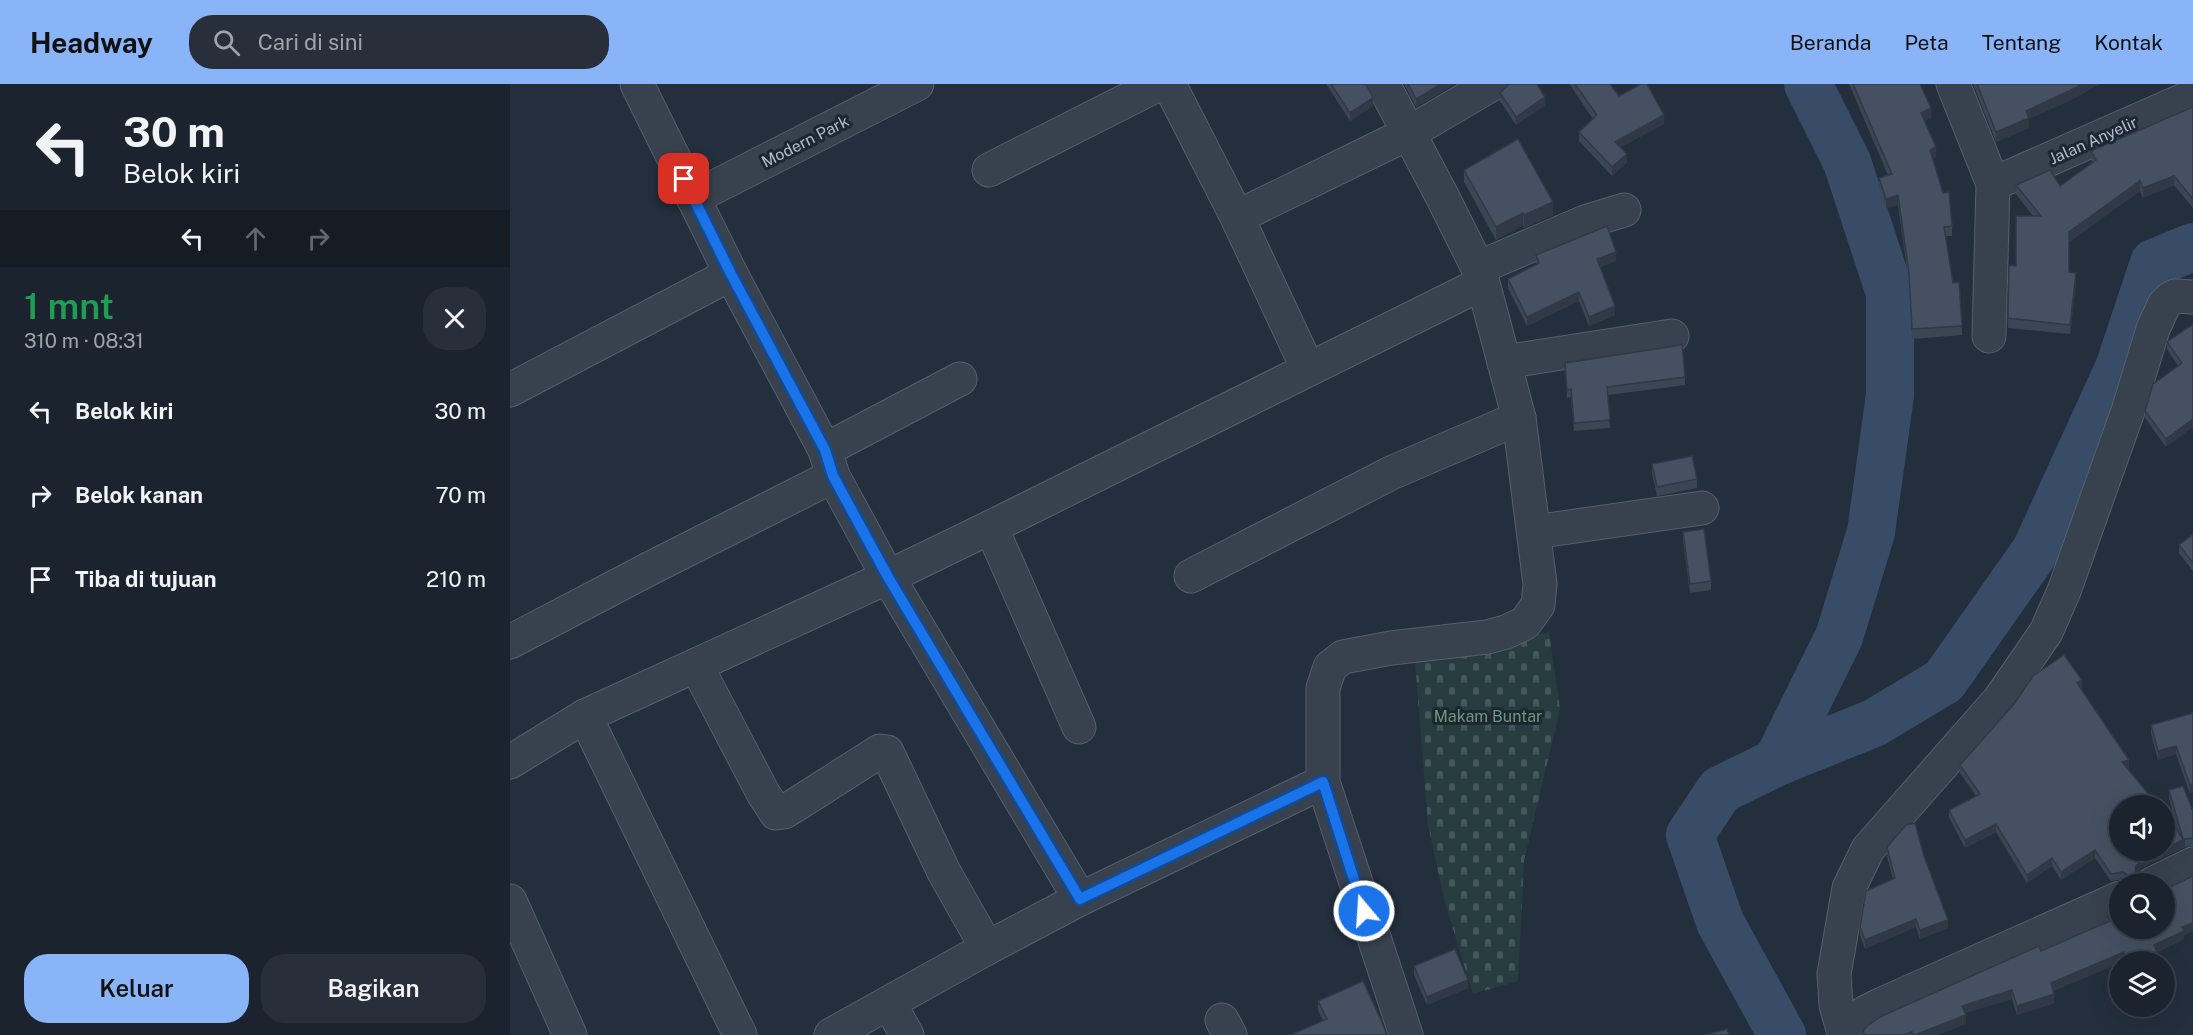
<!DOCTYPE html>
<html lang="id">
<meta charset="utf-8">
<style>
body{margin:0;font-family:"Public Sans",sans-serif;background:#282f3a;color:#f1f3f6;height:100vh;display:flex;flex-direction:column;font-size:22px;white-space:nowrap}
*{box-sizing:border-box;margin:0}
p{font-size:20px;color:#a0a4aa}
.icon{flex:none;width:33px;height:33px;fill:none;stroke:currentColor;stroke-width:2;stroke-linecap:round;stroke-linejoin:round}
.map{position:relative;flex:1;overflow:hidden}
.details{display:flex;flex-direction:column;background:#1b232e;width:510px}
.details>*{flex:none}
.top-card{background:#1b232e;color:#f1f3f6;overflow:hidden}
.buttons{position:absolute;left:1599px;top:711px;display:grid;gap:12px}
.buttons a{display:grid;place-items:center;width:66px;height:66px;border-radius:50%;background:#1b232e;box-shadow:0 6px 24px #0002,0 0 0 2px #39404a;font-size:30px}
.pin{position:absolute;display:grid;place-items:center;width:51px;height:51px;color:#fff;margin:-26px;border-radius:12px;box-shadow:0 3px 9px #0006}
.me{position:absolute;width:66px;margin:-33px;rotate:342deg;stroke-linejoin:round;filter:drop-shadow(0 0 4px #0008)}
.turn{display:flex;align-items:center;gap:21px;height:126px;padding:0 24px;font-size:27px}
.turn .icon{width:78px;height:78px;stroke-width:2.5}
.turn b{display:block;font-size:42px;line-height:51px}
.lanes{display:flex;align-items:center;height:57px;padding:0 24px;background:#0003;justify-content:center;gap:30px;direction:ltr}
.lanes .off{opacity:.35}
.round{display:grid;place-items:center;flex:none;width:63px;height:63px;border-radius:24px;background:#282f3a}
.headline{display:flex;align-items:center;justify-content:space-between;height:102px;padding:0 24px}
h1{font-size:36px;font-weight:600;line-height:45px;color:#1e9e55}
.cta{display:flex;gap:12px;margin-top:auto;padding:12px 24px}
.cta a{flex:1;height:69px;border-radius:24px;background:#8ab4f8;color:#111;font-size:24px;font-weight:600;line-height:69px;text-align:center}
.cta a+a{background:#282f3a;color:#f1f3f6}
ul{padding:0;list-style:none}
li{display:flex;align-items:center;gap:18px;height:84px;padding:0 24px}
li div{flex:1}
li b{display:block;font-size:22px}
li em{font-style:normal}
header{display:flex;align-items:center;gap:36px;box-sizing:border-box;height:84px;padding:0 30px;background:#8ab4f8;color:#111}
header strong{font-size:28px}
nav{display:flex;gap:33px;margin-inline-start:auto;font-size:21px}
.search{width:420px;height:54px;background:#282f3a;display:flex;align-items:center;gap:15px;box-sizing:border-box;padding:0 21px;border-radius:24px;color:#a0a4aa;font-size:22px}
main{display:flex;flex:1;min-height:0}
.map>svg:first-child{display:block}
.cemetery{fill:url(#cemetery-stones)}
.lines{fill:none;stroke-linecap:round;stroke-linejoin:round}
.river{stroke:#394c67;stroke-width:48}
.minor-casing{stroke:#565f6c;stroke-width:35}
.minor{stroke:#38414e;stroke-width:33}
.wall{fill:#3b4654}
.shaded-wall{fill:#303945}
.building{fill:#455162;stroke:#303945;stroke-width:1.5}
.route-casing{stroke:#114b97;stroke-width:15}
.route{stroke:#1a73e8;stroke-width:10}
.labels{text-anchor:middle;stroke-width:6;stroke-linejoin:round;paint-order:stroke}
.street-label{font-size:16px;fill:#b4bcc9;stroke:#1d2633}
.park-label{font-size:16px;fill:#6b9a76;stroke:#1d2633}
</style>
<header>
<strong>Headway</strong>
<div class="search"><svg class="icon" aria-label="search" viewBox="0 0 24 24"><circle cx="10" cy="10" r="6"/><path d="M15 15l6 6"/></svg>Cari di sini</div>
<nav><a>Beranda</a><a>Peta</a><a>Tentang</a><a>Kontak</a></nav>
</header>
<main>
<section class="details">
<div class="top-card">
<div class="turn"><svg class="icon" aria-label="left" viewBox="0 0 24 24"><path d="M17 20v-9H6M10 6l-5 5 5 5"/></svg><div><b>30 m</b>Belok kiri</div></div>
<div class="lanes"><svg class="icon" aria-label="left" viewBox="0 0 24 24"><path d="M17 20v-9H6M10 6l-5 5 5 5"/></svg><svg class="icon off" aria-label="ahead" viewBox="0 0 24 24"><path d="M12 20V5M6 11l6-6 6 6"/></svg><svg class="icon off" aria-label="right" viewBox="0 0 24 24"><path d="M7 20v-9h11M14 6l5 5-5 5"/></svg></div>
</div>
<div class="headline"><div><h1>1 mnt</h1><p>310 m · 08:31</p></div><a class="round"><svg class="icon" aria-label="close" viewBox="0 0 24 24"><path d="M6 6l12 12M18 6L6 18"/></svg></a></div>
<ul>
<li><svg class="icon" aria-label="left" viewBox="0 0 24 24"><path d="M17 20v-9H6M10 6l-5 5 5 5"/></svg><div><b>Belok kiri</b></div><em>30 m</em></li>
<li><svg class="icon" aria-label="right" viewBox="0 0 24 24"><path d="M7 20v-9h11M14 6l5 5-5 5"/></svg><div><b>Belok kanan</b></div><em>70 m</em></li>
<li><svg class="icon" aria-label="arrive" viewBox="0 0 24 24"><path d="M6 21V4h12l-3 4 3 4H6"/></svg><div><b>Tiba di tujuan</b></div><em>210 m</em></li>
</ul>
<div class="cta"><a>Keluar</a><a>Bagikan</a></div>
</section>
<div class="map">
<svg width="1683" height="951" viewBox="0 0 1683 951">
<defs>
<pattern id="cemetery-stones" width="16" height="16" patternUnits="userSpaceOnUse" patternTransform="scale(1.5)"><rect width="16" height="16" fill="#263c3f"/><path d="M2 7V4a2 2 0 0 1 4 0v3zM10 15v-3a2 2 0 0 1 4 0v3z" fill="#435659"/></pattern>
</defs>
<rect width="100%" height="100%" fill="#242f3e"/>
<polygon class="cemetery" points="1039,548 1050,625 1014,777 1008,897 963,910 935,819 918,741 905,577"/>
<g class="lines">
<g class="river">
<polyline points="1267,678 1329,553 1361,448 1380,311 1380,209 1337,78 1298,0"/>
<polyline points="1272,951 1210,838 1180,751 1210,706 1267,678 1364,639 1434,597 1526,466 1609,284 1644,179 1683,163"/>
</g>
<g class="minor-casing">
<g id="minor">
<polyline points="127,0 221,190 315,366 323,392 378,493 570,815"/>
<polyline points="659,0 727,133 798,285"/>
<polyline points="873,0 933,114 968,184 973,199 1009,334 1030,500 1028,521 1015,539 996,548 977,553 881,564 833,573 820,583 813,604 813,698 896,951"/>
<polyline points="1443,0 1483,100 1479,252"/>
<polyline points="479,86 649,0"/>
<polyline points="1483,100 1683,12"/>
<polyline points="183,114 407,0"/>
<polyline points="727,133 899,49 982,0"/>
<polyline points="968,184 1075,138 1114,126"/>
<polyline points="994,278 1162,252"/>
<polyline points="0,306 221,190"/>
<polyline points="315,366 450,295"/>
<polyline points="481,443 569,643"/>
<polyline points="1024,448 1192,424"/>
<polyline points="681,492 881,389 1009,334"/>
<polyline points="0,558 139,485 323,392"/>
<polyline points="186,581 253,709 266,729 274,728 287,720 370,667 377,668 434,788 477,864"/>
<polyline points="75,632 230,951"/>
<polyline points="0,678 75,632 378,493 481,443 973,199"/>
<polyline points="1642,800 1683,780"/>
<polyline points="0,817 60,951"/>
<polyline points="379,919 397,951"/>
<polyline points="712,936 720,951"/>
<polyline points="1334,949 1326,921 1324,890 1339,804 1358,765 1490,615 1536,548 1554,507 1618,327 1643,245 1654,221 1660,215 1665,212 1683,213"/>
<polyline points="321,951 477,864 570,815 813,698"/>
<path d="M1334,951C1341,933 1360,926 1377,918L1610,814"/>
</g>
</g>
<use href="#minor" class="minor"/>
</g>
<g class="wall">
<polygon points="816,0 856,0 863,22 840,37"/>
<polygon points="894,0 945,0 906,23"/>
<polygon points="1060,0 1100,0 1109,12 1154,40 1111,63 1117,78 1102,92 1069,57 1069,48 1083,35 1060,1"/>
<polygon points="1339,0 1410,0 1421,34 1414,37 1426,73 1423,74 1442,142 1442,152 1435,152 1443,199 1452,242 1452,251 1402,255 1399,199 1388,121 1376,124 1369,103 1369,94 1378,91"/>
<polygon points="1463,0 1590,0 1561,16 1519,35 1519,44 1486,58"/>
<polygon points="990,9 1035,21 1006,41 990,17"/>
<polygon points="1683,23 1683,124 1664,101 1633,114 1630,107 1559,158 1559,188 1566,198 1560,250 1498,244 1499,181 1506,182 1523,132 1506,110 1506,101 1550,102 1582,78 1581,67"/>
<polygon points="954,86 1043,131 1014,144 1013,141 986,156 954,98"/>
<polygon points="1026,171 1106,177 1090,183 1105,231 1079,242 1069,217 1017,242 998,204 998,195 1026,181"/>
<polygon points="1683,240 1656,363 1635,334 1635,327 1668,282 1657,265 1657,258"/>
<polygon points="1055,279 1175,293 1175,301 1098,311 1100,344 1064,347 1061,313 1057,314"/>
<polygon points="1142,380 1187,395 1187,404 1147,412 1142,389"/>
<polygon points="1173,448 1201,497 1201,506 1180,509 1173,457"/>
<polygon points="1683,450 1683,487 1669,469 1669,461"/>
<polygon points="1572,603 1571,604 1619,684 1618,684 1669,750 1659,714 1659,706 1683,727 1683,762 1675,763 1633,783 1626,790 1624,800 1619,800 1613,795 1601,797 1585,774 1551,796 1542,782 1517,799 1486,748 1455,764 1439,733 1439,726 1466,712 1450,689 1450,681"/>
<polygon points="1683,629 1680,710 1666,670 1648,676 1641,650 1641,641"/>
<polygon points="1377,763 1414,772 1438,844 1410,855 1406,843 1355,865 1350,851 1350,843 1383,795 1377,772"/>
<polygon points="1683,792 1683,847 1674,851 1674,855 1647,868 1649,878 1614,877 1543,907 1544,919 1507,931 1502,915 1455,929 1456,940 1427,951 1353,951 1353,947 1531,867 1597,839 1597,832 1610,844"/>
<polygon points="904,882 958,904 917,921 904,891"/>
<polygon points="808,917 877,951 813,937 808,926"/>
</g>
<g class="shaded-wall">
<polygon points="931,0 945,0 906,23 906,15"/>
<polygon points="1573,0 1590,0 1561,16 1519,35 1519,44 1486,58 1486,48 1516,27"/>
<polygon points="1035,13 1035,21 1006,41 1006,33"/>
<polygon points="863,14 863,22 840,37 840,29"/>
<polygon points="1421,24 1421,34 1411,39 1411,29"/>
<polygon points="1154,31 1154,40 1105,66 1105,58"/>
<polygon points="1426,63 1426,73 1420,76 1420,66"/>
<polygon points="1117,70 1117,78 1102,92 1102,83"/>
<polygon points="1664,92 1664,101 1633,114 1633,104"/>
<polygon points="1630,97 1630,107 1559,158 1559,148"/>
<polygon points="1388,111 1388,121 1376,124 1376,115"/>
<polygon points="1043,118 1043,131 1014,144 1014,131"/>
<polygon points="1013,129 1013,141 986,156 986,143"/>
<polygon points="1106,168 1106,177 1087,184 1087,175"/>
<polygon points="1566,189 1566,198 1560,250 1560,241"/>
<polygon points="1069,208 1069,217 1017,242 1017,233"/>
<polygon points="1105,222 1105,231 1079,242 1079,233"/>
<polygon points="1683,335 1683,343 1656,363 1656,355"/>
<polygon points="1572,596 1572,603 1567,606 1567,599"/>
<polygon points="1666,662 1666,670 1648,676 1648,667"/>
<polygon points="1619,676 1619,684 1612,686 1612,678"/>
<polygon points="1683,700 1683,709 1680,710 1680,701"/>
<polygon points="1486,740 1486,748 1455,764 1455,756"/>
<polygon points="1675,755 1675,763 1633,783 1626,790 1624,800 1626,782 1633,776 1652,766 1654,766 1654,765"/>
<polygon points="1585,766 1585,774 1551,796 1551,788"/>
<polygon points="1542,774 1542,782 1517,799 1517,791"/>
<polygon points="1406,835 1406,843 1355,865 1355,856"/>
<polygon points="1438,836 1438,844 1410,855 1410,846"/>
<polygon points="1683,839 1683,847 1674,851 1674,855 1644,869 1644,861 1672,843"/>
<polygon points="1614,868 1614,877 1610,878 1610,879 1541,908 1541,899"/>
<polygon points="1649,872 1649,878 1636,878"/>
<polygon points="958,896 958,904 917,921 917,913"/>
<polygon points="1502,906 1502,915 1452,930 1452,922"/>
<polygon points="1544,910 1544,919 1507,931 1507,922"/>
<polygon points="1456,931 1456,940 1427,951 1405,951"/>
</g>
<g class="building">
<polygon points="821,0 856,0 863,14 840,29"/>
<polygon points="898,0 931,0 906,15"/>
<polygon points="999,0 1027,0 1035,13 1006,33 990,9"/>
<polygon points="1065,0 1100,0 1109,12 1131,0 1137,0 1154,31 1105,58 1117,70 1102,83 1069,48 1087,31"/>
<polygon points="1343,0 1410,0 1421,24 1411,29 1426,63 1420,66 1433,109 1439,108 1442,142 1434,143 1443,199 1449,198 1452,242 1402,245 1399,189 1388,111 1376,115 1369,94 1382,90"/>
<polygon points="1467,0 1573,0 1561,6 1516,27 1519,34 1486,48"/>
<polygon points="1683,23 1683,115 1664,92 1633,104 1630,97 1559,148 1559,188 1566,189 1560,241 1498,234 1499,181 1506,182 1506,132 1531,132 1506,101 1540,86 1550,102 1586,76 1581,67"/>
<polygon points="1008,55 1043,118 1014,131 1013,129 986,143 954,86"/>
<polygon points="1097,142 1106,168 1087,175 1105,222 1079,233 1069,208 1017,233 998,195 1029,179 1026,171"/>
<polygon points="1683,240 1683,335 1656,355 1635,327 1643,300 1672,279 1657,258"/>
<polygon points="1172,260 1175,293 1097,303 1100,336 1064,339 1061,305 1057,306 1055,279 1165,262"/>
<polygon points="1182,372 1187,395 1147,403 1142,380"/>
<polygon points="1194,445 1201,497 1180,500 1173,448"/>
<polygon points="1683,450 1683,479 1669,461"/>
<polygon points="1554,571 1572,596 1567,599 1619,676 1612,678 1646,719 1648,718 1650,722 1610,722 1610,766 1652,766 1633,776 1626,782 1624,795 1613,788 1601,790 1585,766 1551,788 1542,774 1517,791 1486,740 1455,756 1439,726 1470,710 1450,681 1504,620 1523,592"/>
<polygon points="1683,629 1683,700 1680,701 1666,662 1648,667 1641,641"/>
<polygon points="1673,702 1683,727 1683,754 1675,755 1654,765 1654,728 1673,755 1659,706"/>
<polygon points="1405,739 1414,772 1438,836 1410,846 1406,835 1355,856 1350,843 1356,807 1385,794 1377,763 1396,741"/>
<polygon points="1683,792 1683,839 1672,843 1674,847 1644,861 1649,872 1636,878 1618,878 1614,868 1541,899 1544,910 1507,922 1502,906 1452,922 1456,931 1405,951 1403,951 1402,948 1394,951 1355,951 1353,947 1358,941 1372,932 1529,862 1531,867 1600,837 1597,832 1610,826 1610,844 1654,844 1654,806"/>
<polygon points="945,865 958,896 917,913 904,882"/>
<polygon points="853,897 871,936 877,951 780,951 817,935 808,917"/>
<polygon points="1217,945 1219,951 1195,951"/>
</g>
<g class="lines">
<g class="route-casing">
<polyline id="route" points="174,95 221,190 315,366 323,392 378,493 570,815 813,698 854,827"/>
</g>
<use href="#route" class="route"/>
</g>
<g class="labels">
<g class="street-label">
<text transform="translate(1583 56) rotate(-24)" y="6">Jalan Anyelir</text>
<text transform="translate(295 57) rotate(-27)" y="6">Modern Park</text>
</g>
<g class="park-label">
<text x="978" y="638">Makam Buntar</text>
</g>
</g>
</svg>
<div class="buttons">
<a><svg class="icon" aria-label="sound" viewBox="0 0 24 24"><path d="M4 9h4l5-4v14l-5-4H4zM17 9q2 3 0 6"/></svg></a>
<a><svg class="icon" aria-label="search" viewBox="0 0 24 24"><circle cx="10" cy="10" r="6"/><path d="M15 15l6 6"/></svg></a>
<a><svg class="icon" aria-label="layers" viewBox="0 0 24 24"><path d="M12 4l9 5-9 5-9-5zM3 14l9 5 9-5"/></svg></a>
</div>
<div class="pin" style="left:174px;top:95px;background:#d93025"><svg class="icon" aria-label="arrive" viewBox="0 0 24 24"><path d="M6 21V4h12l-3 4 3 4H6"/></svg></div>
<svg class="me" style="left:854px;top:827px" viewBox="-20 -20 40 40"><circle r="17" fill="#1a73e8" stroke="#fff" stroke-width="3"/><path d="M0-11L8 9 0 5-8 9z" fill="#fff"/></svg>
</div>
</main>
